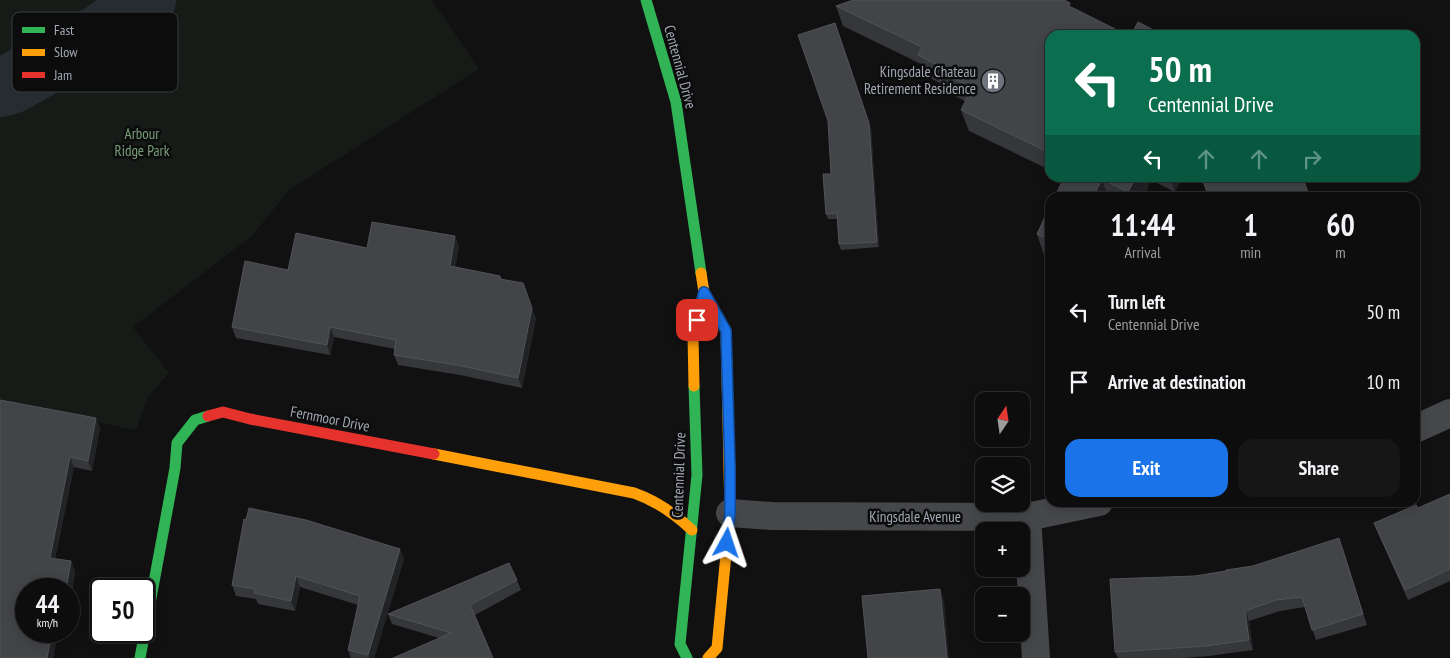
<!DOCTYPE html>
<meta charset="utf-8">
<style>
body{margin:0;font-family:"PT Sans Narrow",sans-serif;background:#161617;color:#f1f3f6;height:100vh;display:flex;flex-direction:column;font-size:19px;white-space:nowrap}
*{box-sizing:border-box;margin:0}
p{font-size:16px;color:#9a9c9e}
.icon{flex:none;width:28px;height:28px;fill:none;stroke:currentColor;stroke-width:2;stroke-linecap:round;stroke-linejoin:round}
.map{position:relative;flex:1;overflow:hidden}
.panel{position:absolute;left:1045px;top:192px;width:375px;height:315px;display:flex;flex-direction:column;background:#0d0d0e;border-radius:15px;box-shadow:0 2px 12px #0003,0 0 0 1px #2d2d2e}
.panel>*{flex:none}
.hud{position:absolute;left:1045px;top:30px;width:375px;height:152px;border-radius:15px;box-shadow:0 2px 12px #0003,0 0 0 1px #2d2d2e;background:#0b6e4f;color:#fff;overflow:hidden}
.needle{width:32px;rotate:13deg}
.buttons{position:absolute;left:975px;top:392px;display:grid;gap:10px}
.buttons a{display:grid;place-items:center;width:55px;height:55px;border-radius:10px;background:#0d0d0e;box-shadow:0 2px 12px #0003,0 0 0 1px #2d2d2e;font-size:25px}
.speed{position:absolute;left:15px;top:578px;display:flex;gap:10px;font-size:25px;font-weight:700;text-align:center}
.speed>*{display:grid;place-content:center;width:65px;height:65px;border-radius:50%;background:#0d0d0e;box-shadow:0 2px 12px #0003,0 0 0 1px #2d2d2e;line-height:1}
.speed small{font-size:12px;font-weight:400}
.speed .limit{border:2px solid #111;border-radius:8px;background:#fff;color:#111}
.pin{position:absolute;display:grid;place-items:center;width:42px;height:42px;color:#fff;margin:-21px;border-radius:10px;box-shadow:0 2px 8px #0006}
.me{position:absolute;width:55px;margin:-28px;rotate:5deg;stroke-linejoin:round;filter:drop-shadow(0 0 4px #0008)}
.turn{display:flex;align-items:center;gap:18px;height:105px;padding:0 20px;font-size:22px}
.turn .icon{width:65px;height:65px;stroke-width:2.5}
.turn b{display:block;font-size:35px;line-height:42px}
.lanes{display:flex;align-items:center;height:48px;padding:0 20px;background:#0003;justify-content:center;gap:25px;direction:ltr}
.lanes .off{opacity:.35}
.eta{display:flex;justify-content:space-evenly;align-items:center;height:85px;text-align:center}
.eta b{font-size:30px;font-weight:800;line-height:35px}
.primary-button{display:flex;gap:10px;margin-top:auto;padding:10px 20px}
.primary-button a{flex:1;height:58px;border-radius:15px;background:#1a73e8;color:#fff;font-size:20px;font-weight:800;line-height:58px;text-align:center}
.primary-button a+a{background:#161617;color:#f1f3f6}
ul{padding:0;list-style:none}
li{display:flex;align-items:center;gap:15px;height:70px;padding:0 20px}
li div{flex:1}
li b{display:block;font-size:19px}
li em{font-style:normal}
.map>svg:first-child{display:block}
.green{fill:#161b17}
.lines{fill:none;stroke-linecap:round;stroke-linejoin:round}
.river{stroke:#252d33;stroke-width:60}
.street{stroke:#46474a;stroke-width:28}
.fast{stroke:#30b455;stroke-width:11}
.slow{stroke:#ff9f0a;stroke-width:11}
.jam{stroke:#e5322d;stroke-width:11}
.wall{fill:#36373b}
.shaded-wall{fill:#222325}
.building{fill:#424448;stroke:#515359}
.route-casing{stroke:#114b97;stroke-width:12}
.route{stroke:#1a73e8;stroke-width:9}
.labels{text-anchor:middle;stroke-width:5;stroke-linejoin:round;paint-order:stroke}
.street-label{font-size:15px;fill:#a2a8b3;stroke:#0c0c0d}
.poi-label{font-size:15px;fill:#a2a8b3;stroke:#0c0c0d;text-anchor:end}
.park-label{font-size:15px;fill:#789f79;stroke:#0c0c0d}
.key{fill:#0c0c0d;stroke:#393b3f;stroke-width:1}
.key-label{font-size:14px;fill:#a2a8b3}
</style>
<div class="map">
<svg width="1450" height="658" viewBox="0 0 1450 658">
<rect width="100%" height="100%" fill="#111112"/>
<polygon class="green" points="0,0 432,0 479,69 289,190 253,235 133,327 169,373 148,397 136,430 0,403"/>
<g class="lines">
<polyline class="river" points="0,87 11,84 101,34 146,0"/>
<g class="street">
<polyline points="1415,429 1450,413"/>
<polyline points="730,513 772,516 1027,517 1099,502"/>
<polyline points="1027,517 1036,658"/>
</g>
<g class="fast">
<polyline points="646,0 676,102 701,273"/>
<polyline points="140,658 175,468 177,443 195,420 208,416"/>
<polyline points="687,658 680,644 697,475 694,386"/>
</g>
<g class="slow">
<polyline points="701,273 704,292 726,331 730,513 717,648 708,658"/>
<polyline points="694,386 693,335 704,292"/>
<path d="M434,454L634,493C657,501 674,513 692,530"/>
</g>
<polyline class="jam" points="208,416 223,412 250,419 434,454"/>
</g>
<g class="wall">
<polygon points="836,6 1050,35 1050,170 969,131 961,110 965,101 944,91 942,84 926,76 921,64 843,26"/>
<polygon points="871,128 879,247 841,250 839,244 837,219 828,219 826,214"/>
<polygon points="1064,178 1182,178 1175,192 1151,180 1143,198 1054,198"/>
<polygon points="1050,206 1050,257 1044,255 1037,234"/>
<polygon points="459,246 455,267 500,276 502,279 536,318 522,388 460,375 398,365 394,355 395,349 334,337 330,355 236,338 232,327 288,270 367,248"/>
<polygon points="0,400 96,418 100,428 92,471 74,467 55,559 71,561 75,572 69,607 69,589 26,589 26,631 58,631 53,658 0,658"/>
<polygon points="1450,494 1450,581 1408,600 1378,533 1374,523 1418,508"/>
<polygon points="400,549 404,559 374,658 351,658 348,650 358,605 300,587 295,611 258,604 256,599 236,596 232,585"/>
<polygon points="1343,549 1367,625 1316,640 1305,607 1280,611 1249,621 1253,650 1209,656 1182,658 1118,658 1115,652 1195,576 1226,571"/>
<polygon points="517,580 521,590 475,615 493,658 439,638 392,624 388,614"/>
</g>
<g class="shaded-wall">
<polygon points="835,23 871,128 879,247 877,242"/>
<polygon points="1135,178 1150,178 1151,180 1143,198 1130,198 1128,192"/>
<polygon points="1170,178 1182,178 1175,192"/>
<polygon points="1102,179 1108,198 1093,198"/>
<polygon points="455,236 459,246 454,277 450,266"/>
<polygon points="532,308 536,318 522,388 518,378"/>
<polygon points="330,327 334,337 330,355 327,345"/>
<polygon points="96,418 100,428 92,471 88,461"/>
<polygon points="70,457 74,467 53,568 50,558"/>
<polygon points="1339,538 1343,549 1367,625 1363,614"/>
<polygon points="400,549 404,559 374,658 369,658 368,655"/>
<polygon points="71,561 75,572 69,607 69,589 66,589"/>
<polygon points="296,576 300,587 295,611 291,601"/>
<polygon points="940,589 944,600 949,658 947,658"/>
<polygon points="1245,611 1249,621 1253,650 1249,640"/>
<polygon points="52,631 58,631 53,658 47,658"/>
</g>
<g class="building">
<polygon points="853,0 1064,0 1070,3 1069,6 1127,35 1050,35 1050,153 961,110 972,88 937,70 939,66 918,55 922,47 836,6"/>
<polygon points="1138,22 1163,35 1131,35"/>
<polygon points="835,23 869,123 877,242 839,244 837,213 826,214 823,174 831,174 828,121 798,35"/>
<polygon points="1064,178 1135,178 1128,192 1102,179 1093,198 1054,198"/>
<polygon points="1202,178 1303,178 1310,198 1209,198"/>
<polygon points="1050,206 1050,240 1037,234"/>
<polygon points="372,222 455,236 450,266 500,276 500,279 523,283 532,308 518,378 457,365 394,355 396,340 330,327 327,345 232,327 245,261 288,270 296,233 367,248"/>
<polygon points="0,400 96,418 88,461 70,457 50,558 71,561 66,589 26,589 26,631 52,631 47,658 0,658"/>
<polygon points="1450,494 1450,569 1405,590 1374,523 1416,505 1418,508"/>
<polygon points="249,508 306,520 400,549 368,655 348,650 360,596 296,576 291,601 254,593 255,589 232,585 244,519 246,520"/>
<polygon points="1339,538 1363,614 1312,630 1302,597 1276,600 1245,611 1249,640 1206,646 1115,652 1110,579 1195,576 1226,571 1226,570 1253,566"/>
<polygon points="509,563 517,580 470,605 493,658 393,658 451,633 388,614"/>
<polygon points="940,589 947,658 868,658 862,596"/>
</g>
<g class="lines">
<g class="route-casing">
<polyline id="route" points="697,320 704,292 726,331 730,468 730,513 727,543"/>
</g>
<use href="#route" class="route"/>
</g>
<defs>
<g id="building-disc" transform="scale(1.25)"><circle r="9.5" fill="#6f737b" stroke="#0c0c0d"/><path d="M-4-6H4V6H1V3H-1V6H-4ZM-2.5-4.3h1.7v1.8h-1.7ZM.8-4.3h1.7v1.8H.8ZM-2.5-1h1.7V.8h-1.7ZM.8-1h1.7V.8H.8Z" fill="#fff"/></g>
</defs>
<g fill-rule="evenodd">
<use href="#building-disc" x="993" y="81"/>
</g>
<g class="labels">
<g class="street-label">
<text transform="translate(680 67) rotate(75)" y="5">Centennial Drive</text>
<text transform="translate(330 419) rotate(11)" y="5">Fernmoor Drive</text>
<text transform="translate(679 475) rotate(-88)" y="5">Centennial Drive</text>
<text x="915" y="522">Kingsdale Avenue</text>
</g>
<g class="poi-label">
<text x="976" y="77">Kingsdale Chateau<tspan x="976" dy="17">Retirement Residence</tspan></text>
</g>
<g class="park-label">
<text x="142" y="139">Arbour<tspan x="142" dy="17">Ridge Park</tspan></text>
</g>
</g>
<rect x="12" y="12" width="166" height="80" rx="8" class="key"/>
<rect x="22" y="27" width="23" height="6" fill="#30b455"/>
<rect x="22" y="49" width="23" height="7" fill="#ff9f0a"/>
<rect x="22" y="72" width="23" height="6" fill="#e5322d"/>
<g class="key-label">
<text x="54" y="35">Fast</text>
<text x="54" y="57">Slow</text>
<text x="54" y="80">Jam</text>
</g>
</svg>
<div class="buttons">
<a><svg class="needle" viewBox="-14 -14 28 28"><path d="M0-13l5 13h-10z" fill="#e53935"/><path d="M0 13l5-13h-10z" fill="#9a9c9e"/></svg></a>
<a><svg class="icon" aria-label="layers" viewBox="0 0 24 24"><path d="M12 4l9 5-9 5-9-5zM3 14l9 5 9-5"/></svg></a>
<a>+</a>
<a>−</a>
</div>
<div class="speed"><div>44<small>km/h</small></div><div class="limit">50</div></div>
<div class="pin" style="left:697px;top:320px;background:#d93025"><svg class="icon" aria-label="arrive" viewBox="0 0 24 24"><path d="M6 21V4h12l-3 4 3 4H6"/></svg></div>
<svg class="me" style="left:727px;top:543px" viewBox="-20 -20 40 40"><path d="M0-17L14 15 0 8-14 15z" fill="#1a73e8" stroke="#fff" stroke-width="4"/></svg>
<div class="hud">
<div class="turn"><svg class="icon" aria-label="left" viewBox="0 0 24 24"><path d="M17 20v-9H6M10 6l-5 5 5 5"/></svg><div><b>50 m</b>Centennial Drive</div></div>
<div class="lanes"><svg class="icon" aria-label="left" viewBox="0 0 24 24"><path d="M17 20v-9H6M10 6l-5 5 5 5"/></svg><svg class="icon off" aria-label="ahead" viewBox="0 0 24 24"><path d="M12 20V5M6 11l6-6 6 6"/></svg><svg class="icon off" aria-label="ahead" viewBox="0 0 24 24"><path d="M12 20V5M6 11l6-6 6 6"/></svg><svg class="icon off" aria-label="right" viewBox="0 0 24 24"><path d="M7 20v-9h11M14 6l5 5-5 5"/></svg></div>
</div>
<section class="panel">
<div class="eta">
<div><b>11:44</b><p>Arrival</p></div>
<div><b>1</b><p>min</p></div>
<div><b>60</b><p>m</p></div>
</div>
<ul>
<li><svg class="icon" aria-label="left" viewBox="0 0 24 24"><path d="M17 20v-9H6M10 6l-5 5 5 5"/></svg><div><b>Turn left</b><p>Centennial Drive</p></div><em>50 m</em></li>
<li><svg class="icon" aria-label="arrive" viewBox="0 0 24 24"><path d="M6 21V4h12l-3 4 3 4H6"/></svg><div><b>Arrive at destination</b></div><em>10 m</em></li>
</ul>
<div class="primary-button"><a>Exit</a><a>Share</a></div>
</section>
</div>
